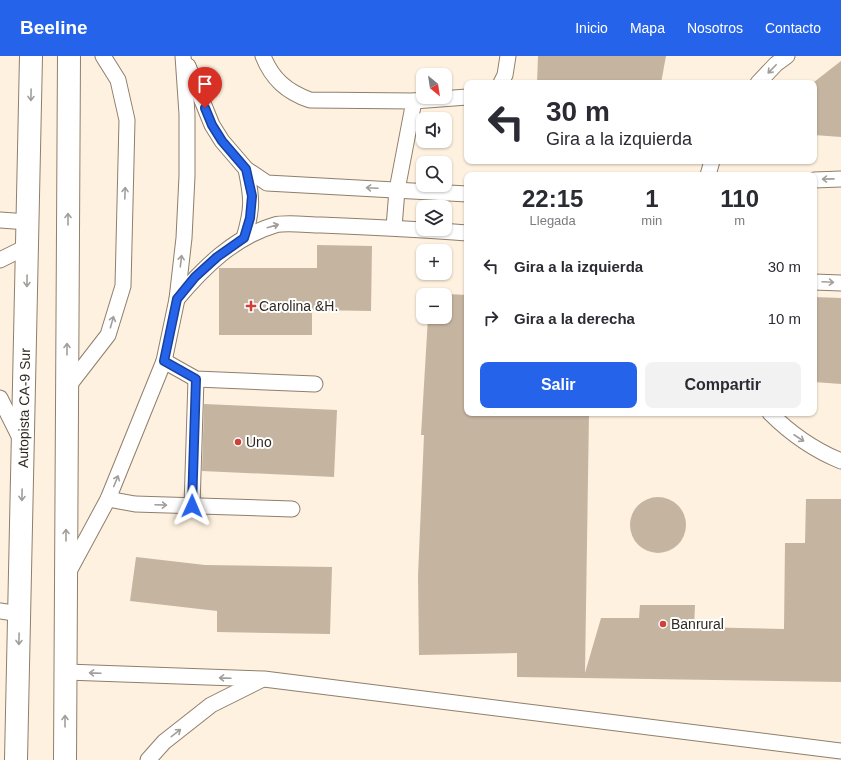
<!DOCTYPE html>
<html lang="es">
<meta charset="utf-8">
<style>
body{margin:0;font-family:Helvetica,sans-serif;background:#f2f2f3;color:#2b2b33;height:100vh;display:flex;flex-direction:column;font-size:15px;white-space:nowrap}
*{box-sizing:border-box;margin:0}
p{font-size:13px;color:#7c7c81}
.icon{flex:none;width:22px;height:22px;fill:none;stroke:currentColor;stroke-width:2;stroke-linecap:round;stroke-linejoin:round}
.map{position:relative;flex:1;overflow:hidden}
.panel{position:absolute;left:464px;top:116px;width:353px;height:244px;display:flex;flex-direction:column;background:#fff;border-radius:8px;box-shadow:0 1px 3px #0004}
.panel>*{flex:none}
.hud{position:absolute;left:464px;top:24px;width:353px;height:84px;border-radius:8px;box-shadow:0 1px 3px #0004;background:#fff;color:#2b2b33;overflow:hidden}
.needle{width:26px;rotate:150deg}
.buttons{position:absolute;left:416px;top:12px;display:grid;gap:8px}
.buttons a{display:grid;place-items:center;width:36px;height:36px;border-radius:8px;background:#fff;box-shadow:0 1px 3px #0004;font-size:20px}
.pin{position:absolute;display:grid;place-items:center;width:34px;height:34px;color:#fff;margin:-41px -17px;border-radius:50% 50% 50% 0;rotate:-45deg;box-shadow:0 0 4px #0007}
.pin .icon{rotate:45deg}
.me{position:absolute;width:44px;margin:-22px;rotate:1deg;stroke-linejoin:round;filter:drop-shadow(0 0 3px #0008)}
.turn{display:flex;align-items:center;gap:14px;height:84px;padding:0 16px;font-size:18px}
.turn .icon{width:52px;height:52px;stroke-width:2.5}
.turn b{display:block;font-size:28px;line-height:34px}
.eta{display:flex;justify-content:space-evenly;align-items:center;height:68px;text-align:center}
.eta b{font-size:24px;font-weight:800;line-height:28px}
.action{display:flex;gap:8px;margin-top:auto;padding:8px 16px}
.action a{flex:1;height:46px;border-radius:8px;background:#2563eb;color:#fff;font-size:16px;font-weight:800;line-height:46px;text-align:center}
.action a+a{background:#f2f2f3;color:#2b2b33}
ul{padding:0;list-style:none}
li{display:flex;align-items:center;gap:12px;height:52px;padding:0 16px}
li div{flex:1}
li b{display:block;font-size:15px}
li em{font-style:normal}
header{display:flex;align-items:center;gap:24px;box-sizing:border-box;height:56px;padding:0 20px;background:#2563eb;color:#fff}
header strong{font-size:19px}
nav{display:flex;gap:22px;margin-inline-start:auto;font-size:14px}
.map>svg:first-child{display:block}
.building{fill:#c5b4a0}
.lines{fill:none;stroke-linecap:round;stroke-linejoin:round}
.lane-casing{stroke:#8f7f6c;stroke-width:17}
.highway-casing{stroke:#8f7f6c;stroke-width:24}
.lane{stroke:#fff;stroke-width:15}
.highway{stroke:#fff;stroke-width:22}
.oneway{stroke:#a29f9b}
.route-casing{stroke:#184099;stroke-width:10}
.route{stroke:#2563eb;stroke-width:7}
.poi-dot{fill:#cf403b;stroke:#fff;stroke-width:1.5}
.labels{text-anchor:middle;stroke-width:4;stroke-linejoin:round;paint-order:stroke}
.poi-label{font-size:14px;fill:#302921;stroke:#fff;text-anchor:start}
.street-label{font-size:14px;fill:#302921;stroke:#fff}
</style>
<header>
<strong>Beeline</strong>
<nav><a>Inicio</a><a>Mapa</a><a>Nosotros</a><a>Contacto</a></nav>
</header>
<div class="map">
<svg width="841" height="704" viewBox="0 0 841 704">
<rect width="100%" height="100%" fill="#fef1df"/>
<g class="building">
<polygon points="538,0 666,0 661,27 537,27"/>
<polygon points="841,5 841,81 814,79 814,26"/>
<polygon points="317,189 372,190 371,255 312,254 312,279 219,279 219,212 317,212"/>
<polygon points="429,237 467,239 467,357 589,357 585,617 601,562 639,562 640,549 695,549 694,571 784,573 785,487 805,487 806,443 841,443 841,626 517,621 517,597 419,599 418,520 424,379 421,379 428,261 445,261 445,239 429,239"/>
<polygon points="814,241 841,242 841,328 814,326"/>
<polygon points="204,348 337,354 334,421 202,415"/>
<circle cx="658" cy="469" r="28"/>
<polygon points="136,501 205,509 332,511 330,578 217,576 217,555 130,545"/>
</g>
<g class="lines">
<g class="lane-casing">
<g id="lane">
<path d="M263,0C272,23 287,36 310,44L414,45L397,134L394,171"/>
<polyline points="188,10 212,69 222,85 246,113 267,127 467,138"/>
<polyline points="501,27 505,19 508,0"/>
<polyline points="758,27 776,8 787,0"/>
<polyline points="414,45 467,41"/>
<polyline points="708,119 712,105"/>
<polyline points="814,124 841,123"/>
<polyline points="0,164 28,166"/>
<path d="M244,182C253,152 252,142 246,113"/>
<polyline points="0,204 28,190"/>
<polyline points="814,226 841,227"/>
<path d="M177,243C203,212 234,181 275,169C285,166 309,169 321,169C370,171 418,173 467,177"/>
<polyline points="164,305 196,323 315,328"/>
<polyline points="67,332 108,279 123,230 127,64 118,24 103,0"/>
<polyline points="0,342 21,384"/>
<path d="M770,357C790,377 814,394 841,405"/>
<polyline points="108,443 135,448 292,453"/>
<polyline points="192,450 196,323"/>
<polyline points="67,519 108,443 164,305 177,243 184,182 187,120 187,58 183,0"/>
<polyline points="0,555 20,558"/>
<polyline points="66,616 264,623 841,695"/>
<polyline points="148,704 164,686 211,649 261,624"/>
</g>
</g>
<g class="highway-casing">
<g id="highway">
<polyline points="16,704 31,0"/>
<polyline points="65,704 69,0"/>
</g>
</g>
<use href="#lane" class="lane"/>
<use href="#highway" class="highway"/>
</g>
<defs><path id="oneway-shaft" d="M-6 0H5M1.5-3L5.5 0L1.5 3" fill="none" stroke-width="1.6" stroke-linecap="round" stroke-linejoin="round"/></defs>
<g class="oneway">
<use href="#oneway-shaft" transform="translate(772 13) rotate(134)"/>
<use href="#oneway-shaft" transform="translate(31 39) rotate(91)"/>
<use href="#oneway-shaft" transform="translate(828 123) rotate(179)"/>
<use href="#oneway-shaft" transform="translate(372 132) rotate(-177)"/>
<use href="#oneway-shaft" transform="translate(125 137) rotate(-88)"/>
<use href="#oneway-shaft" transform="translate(68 163) rotate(-90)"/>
<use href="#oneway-shaft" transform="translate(273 170) rotate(-16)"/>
<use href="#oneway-shaft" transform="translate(181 205) rotate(-83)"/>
<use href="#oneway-shaft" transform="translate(27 225) rotate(91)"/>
<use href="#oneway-shaft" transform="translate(828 226) rotate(3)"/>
<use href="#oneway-shaft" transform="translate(112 266) rotate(-74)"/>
<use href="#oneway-shaft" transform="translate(67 293) rotate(-90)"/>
<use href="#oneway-shaft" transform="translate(799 382) rotate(33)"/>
<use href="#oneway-shaft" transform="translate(116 425) rotate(-68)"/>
<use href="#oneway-shaft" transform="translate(22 439) rotate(91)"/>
<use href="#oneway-shaft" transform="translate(161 449) rotate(2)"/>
<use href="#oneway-shaft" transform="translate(66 479) rotate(-90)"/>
<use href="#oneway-shaft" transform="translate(19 583) rotate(91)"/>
<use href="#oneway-shaft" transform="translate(95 617) rotate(-178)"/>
<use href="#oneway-shaft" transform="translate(225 622) rotate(-178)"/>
<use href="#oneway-shaft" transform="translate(65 665) rotate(-90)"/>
<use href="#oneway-shaft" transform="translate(176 677) rotate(-38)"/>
</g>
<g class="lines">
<g class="route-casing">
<polyline id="route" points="192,450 196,323 164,305 177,243 195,221 217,201 244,182 250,162 252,140 246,113 222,85 212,69 205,52"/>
</g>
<use href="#route" class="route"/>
</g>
<g class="poi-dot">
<path d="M249 244h4v4h4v4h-4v4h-4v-4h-4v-4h4z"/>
<circle cx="238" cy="386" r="4"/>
<circle cx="663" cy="568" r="4"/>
</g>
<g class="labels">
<g class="poi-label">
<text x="259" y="255">Carolina &amp;H.</text>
<text x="246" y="391">Uno</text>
<text x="671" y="573">Banrural</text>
</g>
<g class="street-label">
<text transform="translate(24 352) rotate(-89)" y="5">Autopista CA-9 Sur</text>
</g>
</g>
</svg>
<div class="buttons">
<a><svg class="needle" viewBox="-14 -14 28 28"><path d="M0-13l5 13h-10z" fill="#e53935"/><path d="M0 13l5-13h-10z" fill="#7c7c81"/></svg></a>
<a><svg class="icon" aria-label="sound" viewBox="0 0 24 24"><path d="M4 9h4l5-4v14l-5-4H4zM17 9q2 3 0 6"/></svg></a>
<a><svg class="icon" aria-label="search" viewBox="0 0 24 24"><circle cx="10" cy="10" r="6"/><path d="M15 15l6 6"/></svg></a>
<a><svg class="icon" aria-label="layers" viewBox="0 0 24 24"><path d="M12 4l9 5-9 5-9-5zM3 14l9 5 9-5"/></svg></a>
<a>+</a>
<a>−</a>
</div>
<div class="pin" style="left:205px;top:52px;background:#d93025"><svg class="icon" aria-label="arrive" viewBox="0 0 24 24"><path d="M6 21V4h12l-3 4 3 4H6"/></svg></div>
<svg class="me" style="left:192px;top:450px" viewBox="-20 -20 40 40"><path d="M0-17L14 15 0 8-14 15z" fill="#2563eb" stroke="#fff" stroke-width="4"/></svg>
<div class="hud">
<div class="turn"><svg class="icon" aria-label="left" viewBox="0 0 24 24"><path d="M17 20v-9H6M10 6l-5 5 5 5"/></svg><div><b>30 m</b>Gira a la izquierda</div></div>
</div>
<section class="panel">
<div class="eta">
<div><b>22:15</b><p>Llegada</p></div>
<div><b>1</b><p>min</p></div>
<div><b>110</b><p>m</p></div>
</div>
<ul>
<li><svg class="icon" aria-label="left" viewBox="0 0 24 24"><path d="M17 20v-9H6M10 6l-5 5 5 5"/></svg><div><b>Gira a la izquierda</b></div><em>30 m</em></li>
<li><svg class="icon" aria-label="right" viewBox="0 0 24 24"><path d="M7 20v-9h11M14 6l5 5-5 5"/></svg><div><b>Gira a la derecha</b></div><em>10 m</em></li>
</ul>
<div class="action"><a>Salir</a><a>Compartir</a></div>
</section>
</div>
